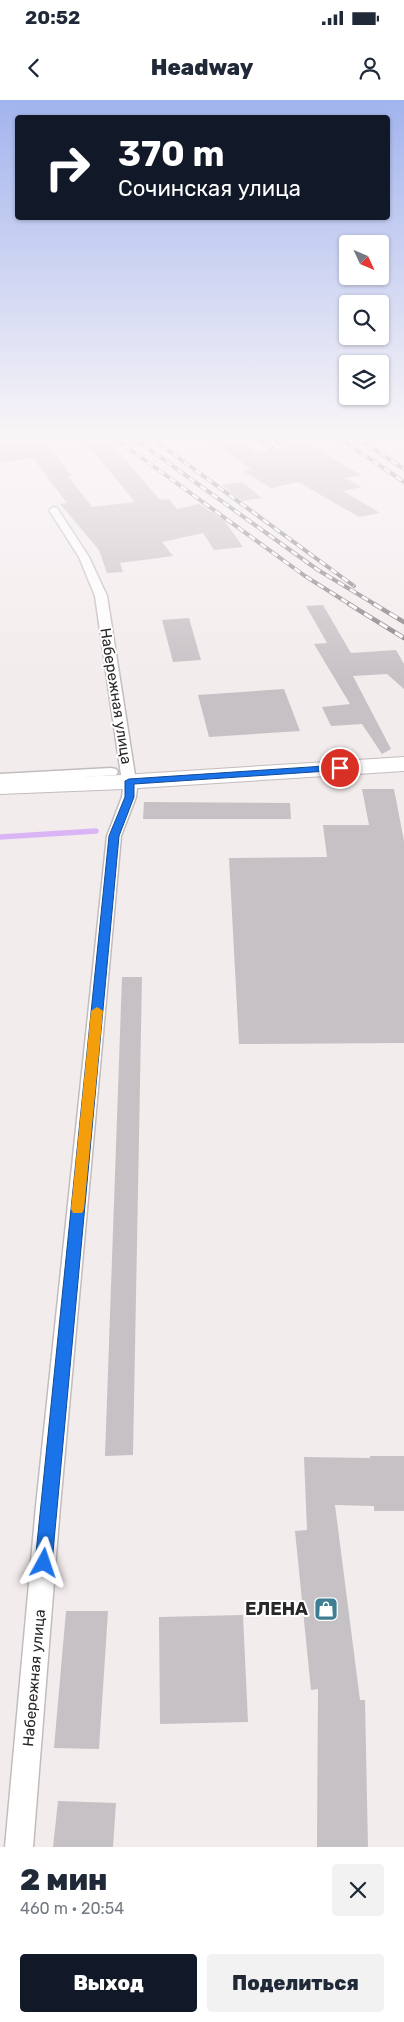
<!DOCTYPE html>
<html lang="ru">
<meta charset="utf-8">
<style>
body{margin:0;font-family:Rubik,sans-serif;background:#f2f2f3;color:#1f2937;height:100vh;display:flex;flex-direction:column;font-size:19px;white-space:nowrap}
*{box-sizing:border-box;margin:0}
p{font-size:16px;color:#747a83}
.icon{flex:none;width:28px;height:28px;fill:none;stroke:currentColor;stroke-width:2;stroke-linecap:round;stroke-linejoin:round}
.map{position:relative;height:1747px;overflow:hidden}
.panel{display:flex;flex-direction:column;background:#fff;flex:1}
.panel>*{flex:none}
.hud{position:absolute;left:15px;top:15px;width:375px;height:105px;border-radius:5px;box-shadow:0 1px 4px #0004;background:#111827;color:#fff;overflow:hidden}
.needle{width:32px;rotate:134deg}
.tools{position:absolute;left:339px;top:135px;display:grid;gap:10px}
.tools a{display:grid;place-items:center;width:50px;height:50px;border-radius:5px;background:#fff;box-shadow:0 1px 4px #0004;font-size:25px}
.pin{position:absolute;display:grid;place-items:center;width:42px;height:42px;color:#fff;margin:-21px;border:2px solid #fff;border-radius:50%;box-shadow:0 1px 5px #0007}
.me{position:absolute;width:55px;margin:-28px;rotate:5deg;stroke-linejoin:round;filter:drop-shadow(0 0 4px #0008)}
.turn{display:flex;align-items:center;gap:18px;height:105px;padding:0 20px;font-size:22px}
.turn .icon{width:65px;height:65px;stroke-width:2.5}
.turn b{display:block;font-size:35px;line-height:42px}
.round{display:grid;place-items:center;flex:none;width:52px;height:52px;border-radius:5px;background:#f2f2f3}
.head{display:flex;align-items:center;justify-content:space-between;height:85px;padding:0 20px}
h1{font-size:30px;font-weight:800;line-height:38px}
.button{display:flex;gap:10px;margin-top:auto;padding:10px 20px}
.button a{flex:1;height:58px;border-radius:5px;background:#111827;color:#fff;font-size:20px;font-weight:800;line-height:58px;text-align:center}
.button a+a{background:#f2f2f3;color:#1f2937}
.status{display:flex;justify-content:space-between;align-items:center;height:35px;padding:0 25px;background:#fff;direction:ltr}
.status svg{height:14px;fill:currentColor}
header{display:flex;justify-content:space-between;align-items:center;height:65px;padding:0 20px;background:#fff;font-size:22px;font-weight:800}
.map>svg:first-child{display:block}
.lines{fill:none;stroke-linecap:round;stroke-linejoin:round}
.stream{stroke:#dab5f6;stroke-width:5.5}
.building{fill:#c6c1c4}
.minor-casing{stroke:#c3bcbd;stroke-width:3}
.trunk-casing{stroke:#c3bcbd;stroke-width:2}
.minor{fill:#fff;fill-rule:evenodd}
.trunk{fill:#fff;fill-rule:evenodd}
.rail-far1-casing{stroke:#847f80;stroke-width:4}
.rail-casing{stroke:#847f80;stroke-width:4.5}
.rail-far1{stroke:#fff;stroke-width:2.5;stroke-dasharray:7;stroke-linecap:butt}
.rail{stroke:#fff;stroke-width:3;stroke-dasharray:9;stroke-linecap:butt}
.route{fill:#1a73e8;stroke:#114b97}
.slow{fill:#f59e0b}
.labels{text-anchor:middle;stroke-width:4;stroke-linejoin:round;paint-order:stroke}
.street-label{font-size:15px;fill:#292727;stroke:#fff}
.near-poi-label{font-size:18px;font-weight:bold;fill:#292727;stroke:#fff;text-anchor:end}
</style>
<div class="status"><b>20:52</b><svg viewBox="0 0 49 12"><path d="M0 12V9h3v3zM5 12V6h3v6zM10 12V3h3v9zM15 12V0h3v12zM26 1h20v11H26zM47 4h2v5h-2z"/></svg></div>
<header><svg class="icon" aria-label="back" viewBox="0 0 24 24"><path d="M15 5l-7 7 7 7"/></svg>Headway<svg class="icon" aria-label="person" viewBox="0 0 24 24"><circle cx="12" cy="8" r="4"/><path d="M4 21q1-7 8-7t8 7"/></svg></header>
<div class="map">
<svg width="404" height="1747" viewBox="0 0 404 1747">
<rect width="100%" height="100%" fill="#f3eced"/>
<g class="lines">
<polyline class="stream" points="0,737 96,731"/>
</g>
<g class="building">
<polygon points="0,337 41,337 72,376 68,376 92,407 135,402 94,352 73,337 97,337 119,352 160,400 169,399 177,409 199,404 224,420 243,447 214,450 203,433 162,442 173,456 120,463 123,472 107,473 99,450 60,404 67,403 33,358 0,362"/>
<polygon points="204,337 234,337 256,352 308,344 361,375 345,378 362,387 343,391 380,413 359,417 298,382 271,388 243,371 251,369"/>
<polygon points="242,382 262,398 242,401 222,385"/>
<polygon points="323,505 351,553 396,550 404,564 404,589 387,574 353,576 391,649 382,654 362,624 331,626 322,607 350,604 314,544 327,543 306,506"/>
<polygon points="189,518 201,560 173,562 162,520"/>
<polygon points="284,589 300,631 209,637 198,595"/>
<polygon points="362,689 394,689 404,741 404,943 239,944 229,758 327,757 323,725 369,725"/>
<polygon points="144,702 290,703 291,719 143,719"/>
<polygon points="122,877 142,877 133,1355 105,1356"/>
<polygon points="370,1356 404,1356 404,1411 374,1411 374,1406 335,1405 360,1600 365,1600 368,1747 317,1747 318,1589 311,1590 295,1431 307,1430 304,1357 370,1358"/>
<polygon points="66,1511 108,1511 99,1649 54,1648"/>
<polygon points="243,1515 248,1622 160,1624 159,1517"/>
<polygon points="58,1701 116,1703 113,1747 53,1747"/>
</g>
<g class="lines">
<g class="minor-casing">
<g id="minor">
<polygon points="54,407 57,408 89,457 107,496 137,688 136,697 121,736 60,1406 33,1747 5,1747 36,1406 107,736 122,697 123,688 95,496 79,457 49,410"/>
<polygon points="111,668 116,669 118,672 116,675 0,682 0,674"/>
</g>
</g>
<g class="trunk-casing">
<polygon id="trunk" points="404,657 404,671 123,689 0,694 0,680 123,675"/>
</g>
<use href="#minor" class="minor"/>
<use href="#trunk" class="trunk"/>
<g class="rail-far1-casing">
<g id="rail-far1">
<polyline points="113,337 305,476 351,505"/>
<polyline points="132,337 318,470 376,505"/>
<polyline points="150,337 354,486"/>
<polyline points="253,337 272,348"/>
<polyline points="268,337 281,344"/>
<polyline points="338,337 404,382"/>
<polyline points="356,337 404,369"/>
</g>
</g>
<g class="rail-casing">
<g id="rail">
<polyline points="349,504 404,538"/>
<polyline points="374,504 404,522"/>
</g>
</g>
<use href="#rail-far1" class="rail-far1"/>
<use href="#rail" class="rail"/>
</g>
<linearGradient id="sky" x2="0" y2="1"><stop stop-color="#a2b4ee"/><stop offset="0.58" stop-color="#faf6f7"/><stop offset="1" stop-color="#faf6f7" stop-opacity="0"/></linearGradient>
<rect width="404" height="582" fill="url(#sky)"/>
<polygon class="route" points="340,665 343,666 343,670 134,684 134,697 119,736 52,1463 50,1468 44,1470 37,1468 35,1463 109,736 125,697 125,681 129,679"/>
<polygon class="slow" points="97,907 103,911 84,1109 82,1113 73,1113 71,1109 91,911"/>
<defs>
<g id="shop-square" transform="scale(1.25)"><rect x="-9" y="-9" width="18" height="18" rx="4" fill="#3e7d92" stroke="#fff"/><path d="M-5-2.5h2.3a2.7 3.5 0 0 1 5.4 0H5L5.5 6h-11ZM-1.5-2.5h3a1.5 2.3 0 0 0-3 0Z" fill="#fff"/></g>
</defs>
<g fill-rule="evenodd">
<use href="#shop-square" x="326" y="1509"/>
</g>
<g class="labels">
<g class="street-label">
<text transform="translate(116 596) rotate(81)" y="5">Набережная улица</text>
<text transform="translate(34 1578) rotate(-85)" y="5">Набережная улица</text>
</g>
<g class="near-poi-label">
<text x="308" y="1515">ЕЛЕНА</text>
</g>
</g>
</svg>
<div class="tools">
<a><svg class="needle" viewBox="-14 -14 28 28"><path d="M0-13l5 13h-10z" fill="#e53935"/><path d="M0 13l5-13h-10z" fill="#747a83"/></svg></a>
<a><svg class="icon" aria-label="search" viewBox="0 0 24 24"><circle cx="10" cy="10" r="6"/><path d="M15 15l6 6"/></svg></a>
<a><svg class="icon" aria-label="layers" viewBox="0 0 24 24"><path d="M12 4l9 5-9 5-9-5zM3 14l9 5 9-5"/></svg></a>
</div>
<div class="pin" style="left:340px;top:668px;background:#d93025"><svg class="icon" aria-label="arrive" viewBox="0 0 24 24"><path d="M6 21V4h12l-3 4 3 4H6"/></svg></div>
<svg class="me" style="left:44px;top:1463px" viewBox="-20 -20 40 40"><path d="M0-17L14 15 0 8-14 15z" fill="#1a73e8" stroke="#fff" stroke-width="4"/></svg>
<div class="hud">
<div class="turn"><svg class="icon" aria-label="right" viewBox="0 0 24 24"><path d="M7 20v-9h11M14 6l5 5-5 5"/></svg><div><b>370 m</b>Сочинская улица</div></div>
</div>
</div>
<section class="panel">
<div class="head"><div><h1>2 мин</h1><p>460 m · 20:54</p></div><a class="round"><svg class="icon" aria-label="close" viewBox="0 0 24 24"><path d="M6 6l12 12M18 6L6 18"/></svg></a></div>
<div class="button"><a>Выход</a><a>Поделиться</a></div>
</section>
